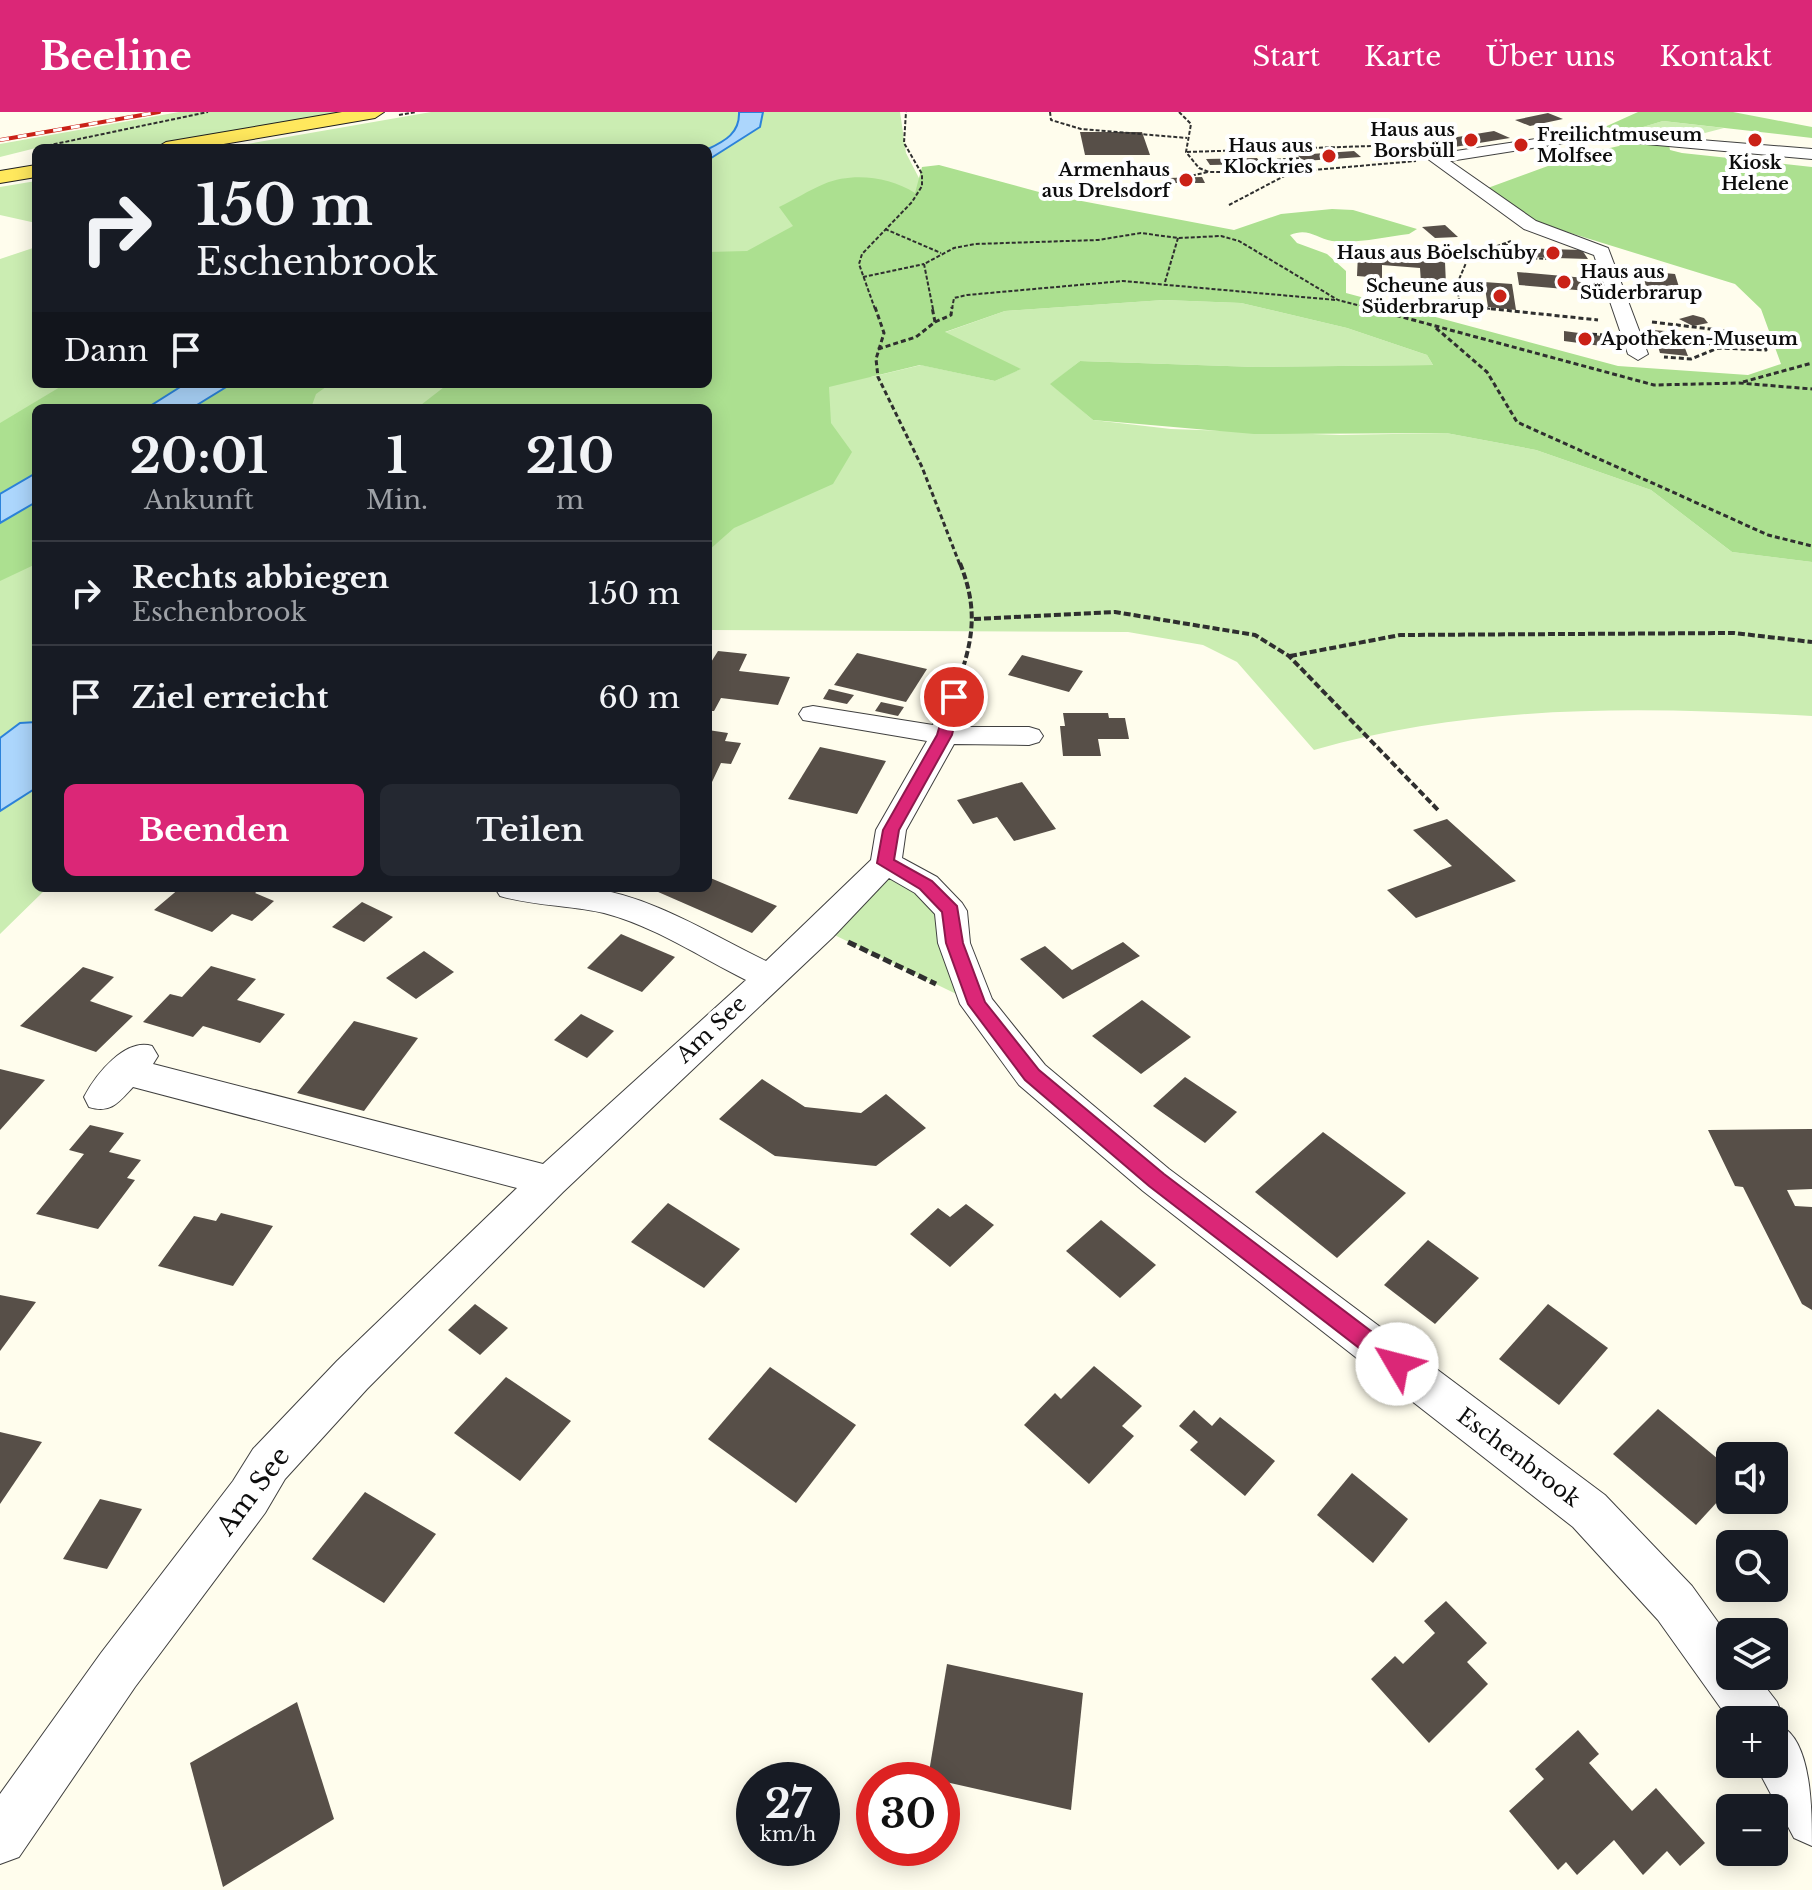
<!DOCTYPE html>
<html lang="de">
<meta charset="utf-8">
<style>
body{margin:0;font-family:"Libre Baskerville",serif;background:#242831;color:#f1f3f6;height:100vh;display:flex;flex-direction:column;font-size:30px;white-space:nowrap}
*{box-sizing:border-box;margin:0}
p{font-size:26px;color:#9ea1a6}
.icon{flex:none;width:44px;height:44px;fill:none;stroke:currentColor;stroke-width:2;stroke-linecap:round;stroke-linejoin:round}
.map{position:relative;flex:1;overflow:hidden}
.sheet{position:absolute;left:32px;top:292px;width:680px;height:488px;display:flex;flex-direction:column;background:#171b24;border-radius:12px;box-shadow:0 4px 20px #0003}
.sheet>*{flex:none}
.hud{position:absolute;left:32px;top:32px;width:680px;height:244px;border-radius:12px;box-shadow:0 4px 20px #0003;background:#171b24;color:#f1f3f6;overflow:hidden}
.fabs{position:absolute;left:1716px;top:1330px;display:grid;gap:16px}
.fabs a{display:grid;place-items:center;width:72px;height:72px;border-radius:12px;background:#171b24;box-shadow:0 4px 20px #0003;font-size:40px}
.speed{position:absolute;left:736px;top:1650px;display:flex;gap:16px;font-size:40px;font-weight:700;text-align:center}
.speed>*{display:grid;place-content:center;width:104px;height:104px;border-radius:50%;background:#171b24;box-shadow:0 4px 20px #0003;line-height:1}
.speed small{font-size:20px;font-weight:400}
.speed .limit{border:12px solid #d22;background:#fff;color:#111}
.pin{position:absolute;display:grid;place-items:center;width:68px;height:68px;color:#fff;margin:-34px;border:4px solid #fff;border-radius:50%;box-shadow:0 2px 8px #0007}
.me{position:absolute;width:88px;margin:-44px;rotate:307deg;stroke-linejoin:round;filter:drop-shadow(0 0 6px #0008)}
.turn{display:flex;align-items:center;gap:28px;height:168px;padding:0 32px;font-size:36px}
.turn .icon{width:104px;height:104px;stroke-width:2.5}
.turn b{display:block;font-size:56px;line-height:68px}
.then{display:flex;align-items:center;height:76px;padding:0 32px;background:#0003;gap:16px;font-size:30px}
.eta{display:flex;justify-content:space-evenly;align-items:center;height:136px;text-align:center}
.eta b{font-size:48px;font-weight:800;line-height:56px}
.action{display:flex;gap:16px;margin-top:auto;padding:16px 32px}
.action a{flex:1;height:92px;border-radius:12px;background:#db2777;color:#fff;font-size:32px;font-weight:800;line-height:92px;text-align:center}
.action a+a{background:#242831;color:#f1f3f6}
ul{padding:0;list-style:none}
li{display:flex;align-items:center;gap:24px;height:104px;padding:0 32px;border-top:2px solid #363941}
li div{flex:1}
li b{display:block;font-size:30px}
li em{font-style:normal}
header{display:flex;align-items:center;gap:48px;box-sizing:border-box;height:112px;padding:0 40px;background:#db2777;color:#fff}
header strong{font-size:38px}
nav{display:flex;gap:44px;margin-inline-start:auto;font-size:28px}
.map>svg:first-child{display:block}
.green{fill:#cbedb2}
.forest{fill:#ace090}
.water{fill:#acd6fc;stroke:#2c83da;stroke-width:2}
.building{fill:#574f48}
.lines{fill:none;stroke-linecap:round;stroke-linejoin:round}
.minor-casing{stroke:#404040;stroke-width:2}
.major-casing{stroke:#1e1e1e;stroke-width:2}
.path-far3{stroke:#2f2f2f;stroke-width:2;stroke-dasharray:4 2;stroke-linecap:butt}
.path-far2{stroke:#2f2f2f;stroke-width:3;stroke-dasharray:5 3;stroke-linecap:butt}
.path-far1{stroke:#2f2f2f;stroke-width:4;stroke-dasharray:7 3;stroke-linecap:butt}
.path{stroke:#2f2f2f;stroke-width:5;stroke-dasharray:9 4;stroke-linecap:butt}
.minor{fill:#fff;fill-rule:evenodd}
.major{fill:#ffe85d;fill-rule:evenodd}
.rail-casing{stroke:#ca2117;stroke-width:4}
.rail{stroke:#fff;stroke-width:3;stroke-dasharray:9;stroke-linecap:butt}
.route{fill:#db2777;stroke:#8e194d;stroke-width:2}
.poi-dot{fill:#ca2117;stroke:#fff;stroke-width:3}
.labels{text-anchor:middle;stroke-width:8;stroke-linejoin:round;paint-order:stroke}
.far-poi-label{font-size:18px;font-weight:bold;fill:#0d0d0d;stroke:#fff;text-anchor:end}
.street-label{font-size:22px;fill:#0d0d0d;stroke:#fff}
.near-street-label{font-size:26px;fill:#0d0d0d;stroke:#fff}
</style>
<header>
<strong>Beeline</strong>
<nav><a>Start</a><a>Karte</a><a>Über uns</a><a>Kontakt</a></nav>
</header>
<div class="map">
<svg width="1812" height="1778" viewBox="0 0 1812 1778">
<rect width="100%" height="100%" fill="#fffded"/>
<g class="green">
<polygon points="179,0 357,0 139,36 36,36 0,45 0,32"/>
<path d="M431,0H900L906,41L920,68L915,82L909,78L871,265L921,253L995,269L1020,257L943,221L1005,199L1164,188L1241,191L1347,216L1427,243L1433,253L1256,255L1080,249L1051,272L1093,308L1171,317L1340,323L1446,321L1536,338L1651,378L1732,440L1812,450V604C1643,595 1479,591 1314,638L1237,550L1203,533L1128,520L708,518V296H36V776H47L0,822V147L36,135V272H708V36H224Z"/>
<polygon points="1663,9 1724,16 1682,27 1623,21"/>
<polygon points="36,69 36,111 0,103 0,75"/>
<polygon points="886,751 926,773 977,892 822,817"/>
</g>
<g class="forest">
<polygon points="1638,0 1733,0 1812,15 1812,26 1663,9 1623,21 1598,18"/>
<path d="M1625,28L1669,33L1670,38L1682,41L1812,55V450L1732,440L1651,378L1536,338L1446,321L1254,322L1093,308L1050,272L1080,249L1256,255L1433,253L1427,243L1347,216L1241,191L1164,188L1005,199L945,220L1021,257L995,269L920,253L829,275L831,311L852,340L833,372L734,416L708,439V296H417L448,272H708V140L747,139L793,114L779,95C794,88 809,78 824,72C853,60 889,65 915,81L922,55L939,53L1050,83L1234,118L1281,102L1332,97L1353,98L1417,117L1409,122C1384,125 1357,132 1332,129C1316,126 1308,115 1290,123L1297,131L1327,142L1346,159V181L1618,254L1748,263L1781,252L1761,197L1735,172L1538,111L1485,77L1578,43L1619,34Z"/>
<polygon points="65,272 330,272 316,282 311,296 36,296 36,452 0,469 0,311"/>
</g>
<g class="water">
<path d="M739,0H763L760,15L708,48V37C725,29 740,21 739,0Z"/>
<polygon points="185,272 231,272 192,296 147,296"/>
<polygon points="36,361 36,390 0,411 0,382"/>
<polygon points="36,610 36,676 0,699 0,626 20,611"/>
</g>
<g class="building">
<polygon points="1548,1 1563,7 1530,14 1515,8"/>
<polygon points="1494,19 1510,26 1448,36 1433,29"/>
<polygon points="1080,20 1142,20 1150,43 1085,43"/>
<polygon points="1354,39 1361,45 1304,49 1297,43"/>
<polygon points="1257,46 1261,52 1210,53 1206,47"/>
<polygon points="1202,65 1205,71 1171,71 1168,66"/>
<polygon points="1445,113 1458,125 1435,126 1422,115"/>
<polygon points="1519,136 1582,138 1588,147 1524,145"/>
<polygon points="1358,142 1445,150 1446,173 1421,171 1420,156 1382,153 1382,166 1357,164"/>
<polygon points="1642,159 1675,162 1682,185 1648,182"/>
<polygon points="1517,160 1608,168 1611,181 1519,173"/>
<polygon points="1484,170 1512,172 1516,198 1488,195"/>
<polygon points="1693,203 1704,206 1708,211 1693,214 1679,207"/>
<polygon points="1653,218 1748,226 1752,237 1683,231 1688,244 1660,241"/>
<polygon points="1564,219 1609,225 1609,235 1564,229"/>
<polygon points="718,539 747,542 739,559 790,565 778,593 721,586 714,599 708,599 708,555"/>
<polygon points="857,541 927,557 906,590 834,573"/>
<polygon points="1022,543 1083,559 1069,580 1008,563"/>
<polygon points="829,577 854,583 847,592 823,587"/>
<polygon points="881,590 904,595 898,604 875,599"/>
<polygon points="1063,601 1108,601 1109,606 1125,606 1129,627 1098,627 1101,644 1063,644 1060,614 1065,614"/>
<polygon points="708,618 728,621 725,629 741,631 731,652 721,651 712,670 708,669"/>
<polygon points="820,635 886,649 857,702 788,687"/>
<polygon points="1022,670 1056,717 1014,729 997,705 973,712 957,688"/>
<polygon points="1447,707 1516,769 1416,806 1387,778 1452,754 1413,718"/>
<polygon points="708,765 777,794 752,821 649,776 708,776"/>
<polygon points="180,776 261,776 255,781 274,789 252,809 232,802 212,820 154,798"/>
<polygon points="362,790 393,805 364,830 332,815"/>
<polygon points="621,822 675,845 642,880 587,856"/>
<polygon points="1123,830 1140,844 1063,887 1020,847 1045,834 1072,858"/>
<polygon points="424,839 454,860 416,887 386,866"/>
<polygon points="211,854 256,867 237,888 285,902 260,931 203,914 193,925 143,910 170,882 182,885"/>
<polygon points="83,855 114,865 90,889 133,904 96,940 20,914"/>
<polygon points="1142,888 1191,925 1141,962 1092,924"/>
<polygon points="581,902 614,919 587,946 554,928"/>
<polygon points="354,909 418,926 364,999 297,981"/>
<polygon points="0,957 45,968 0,1018"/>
<polygon points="1185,965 1237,1000 1205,1031 1153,994"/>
<polygon points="762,967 805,995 861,1001 886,982 926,1016 876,1054 775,1044 719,1007"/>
<polygon points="90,1013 124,1021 109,1040 141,1048 127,1066 135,1068 98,1117 36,1102 84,1042 69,1038"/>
<polygon points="1812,1017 1812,1077 1787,1078 1795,1094 1812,1095 1812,1198 1802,1192 1743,1075 1735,1074 1708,1018"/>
<polygon points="1323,1020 1406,1081 1337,1146 1255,1080"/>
<polygon points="668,1091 740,1137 704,1176 631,1130"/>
<polygon points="966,1092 994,1113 950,1155 910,1122 938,1096 950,1105"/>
<polygon points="221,1101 273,1114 233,1174 158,1154 194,1104 216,1109"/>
<polygon points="1101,1108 1156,1153 1120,1186 1066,1139"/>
<polygon points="1428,1128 1479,1166 1435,1212 1384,1173"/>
<polygon points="0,1183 36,1190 0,1239"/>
<polygon points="475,1192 508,1216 480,1243 448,1218"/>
<polygon points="1548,1192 1608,1236 1559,1293 1499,1247"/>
<polygon points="1094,1254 1142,1294 1122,1314 1134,1324 1089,1372 1024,1313 1055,1281 1061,1287"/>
<polygon points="770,1255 856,1313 796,1391 708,1327"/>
<polygon points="506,1265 571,1309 520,1369 454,1321"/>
<polygon points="1658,1297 1730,1357 1730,1376 1696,1413 1613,1342"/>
<polygon points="1194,1298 1212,1314 1220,1305 1275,1349 1245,1384 1190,1338 1198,1330 1179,1314"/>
<polygon points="0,1320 42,1330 0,1392"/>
<polygon points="1352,1361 1408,1407 1373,1451 1317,1403"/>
<polygon points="365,1380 436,1422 384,1491 312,1447"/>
<polygon points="100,1387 142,1397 107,1457 63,1447"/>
<polygon points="1446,1489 1487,1531 1467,1550 1488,1572 1429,1631 1371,1567 1395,1544 1403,1552 1435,1521 1424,1509"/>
<polygon points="947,1552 1083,1581 1071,1698 928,1666"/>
<polygon points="297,1590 334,1707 223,1775 190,1651"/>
<polygon points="1578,1618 1599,1642 1589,1651 1632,1699 1656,1676 1705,1731 1680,1754 1667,1739 1643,1763 1614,1728 1577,1763 1566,1750 1558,1758 1509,1699 1544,1667 1535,1657"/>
</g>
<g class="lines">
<g class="minor-casing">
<g id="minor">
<polygon points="1590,19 1812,37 1812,47 1590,27 1450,49 1536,109 1608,136 1648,242 1638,248 1628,242 1594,143 1524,117 1428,47 1436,42"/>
<path d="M954,577L964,579L968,585L960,615H1029L1039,618L1043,624L1039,630L1029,633L954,632L906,718L902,746L937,765L962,791L967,799L970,831L992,887L1045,953L1169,1057L1605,1383L1692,1474L1730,1527V1564H1757L1777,1590L1784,1608L1781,1614C1812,1630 1812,1699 1812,1734L1794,1726L1755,1652H1774V1608L1730,1609L1658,1508L1573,1415L1143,1079L1019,973L960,892L938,831L935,802L915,781L889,766L833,825L563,1080L367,1277L285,1367L265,1401L135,1575L19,1745L0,1752V1682L101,1541L233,1369L253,1337L337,1249L517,1076L133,975C119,990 111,1002 89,995L84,985C96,962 125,926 152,934L158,944L153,952L543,1052L746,868C700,845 654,814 604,801C570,793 534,794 500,784L495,776C526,776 558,773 589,776C652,784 710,822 766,849L871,748L876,718L927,629L803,608L799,602L803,596L813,594L933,613L944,579Z"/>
</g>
</g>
<g class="major-casing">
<g id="major">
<polygon points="342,0 384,0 375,6 200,36 156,36 166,30"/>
<polygon points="36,53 36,65 0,71 0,59"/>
</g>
</g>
<g class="path-far3">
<polyline points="1050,0 1051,8 1081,17 1187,26"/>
<polyline points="1179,0 1191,12 1186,40 1199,56 1209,60 1290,60 1416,49"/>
<polyline points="399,3 416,0"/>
<polyline points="36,36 208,0"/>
<polyline points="1187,40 1372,34 1416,42"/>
<polyline points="1259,49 1301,46"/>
<polyline points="1186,65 1208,60"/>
<polyline points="1229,93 1290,61"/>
<polyline points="885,117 941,141"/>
<polyline points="1504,132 1516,136 1521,146 1552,147"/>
<polyline points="863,165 924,152"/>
<polyline points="1165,170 1178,126"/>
<polyline points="875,197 859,152 862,142 912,90 922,74 922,62 904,31 906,0"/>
<polyline points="933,197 924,152 954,136 975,132 1098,128 1141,121 1178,126 1221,124 1239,129 1338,188 1373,197"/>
<polyline points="952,197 954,186 967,183 1123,169 1336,188"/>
<polyline points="1490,197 1459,188 1457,172 1469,144 1511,129"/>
</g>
<g class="path-far2">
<polyline points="875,195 884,221 876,247 878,265 922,355 960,453"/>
<polyline points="1365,195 1654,273 1739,271 1812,277"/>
<polyline points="1475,195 1598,208"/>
<polyline points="935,210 951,203 952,195"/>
<polyline points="1652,210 1752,222 1762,227 1766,238 1718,236 1691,247 1664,245"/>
<polyline points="1436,216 1487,260 1517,310 1768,423 1812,434"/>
<polyline points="1584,222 1606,223"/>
<polyline points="878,237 916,225 935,210 932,195"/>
<polyline points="1743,270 1812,251"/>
</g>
<g class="path-far1">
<path d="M960,451C976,492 975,520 961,562"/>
<polyline points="974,507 1115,500 1255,523 1289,544 1438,698"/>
<polyline points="1290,544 1400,523 1734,521 1812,530"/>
</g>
<polyline class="path" points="848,830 936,872"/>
<use href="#minor" class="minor"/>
<use href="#major" class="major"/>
<g class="rail-casing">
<polyline id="rail" points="0,28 159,0"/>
</g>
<use href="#rail" class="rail"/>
</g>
<polygon class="route" points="949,582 961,585 952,623 899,718 894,748 932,769 957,794 963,831 985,890 1039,958 1164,1062 1405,1245 1408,1252 1405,1259 1397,1262 1389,1259 1149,1074 1025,968 968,892 946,831 942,800 920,777 877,751 883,718 937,623"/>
<g class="poi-dot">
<circle cx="1471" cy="28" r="8"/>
<circle cx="1755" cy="28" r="8"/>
<circle cx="1521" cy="33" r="8"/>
<circle cx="1329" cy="44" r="8"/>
<circle cx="1186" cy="68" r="8"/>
<circle cx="1553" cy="141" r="8"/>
<circle cx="1564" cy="170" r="8"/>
<circle cx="1500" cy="184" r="8"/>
<circle cx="1585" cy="227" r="8"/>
</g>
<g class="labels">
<g class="far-poi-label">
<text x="1455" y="24">Haus aus<tspan x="1455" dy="21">Borsbüll</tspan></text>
<text x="1537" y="29" text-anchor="start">Freilichtmuseum<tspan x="1537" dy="21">Molfsee</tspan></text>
<text x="1313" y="40">Haus aus<tspan x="1313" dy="21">Klockries</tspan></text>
<text x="1755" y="57" text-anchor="middle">Kiosk<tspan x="1755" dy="21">Helene</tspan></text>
<text x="1170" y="64">Armenhaus<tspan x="1170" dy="21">aus Drelsdorf</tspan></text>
<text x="1537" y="147">Haus aus Böelschuby</text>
<text x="1580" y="166" text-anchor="start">Haus aus<tspan x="1580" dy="21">Süderbrarup</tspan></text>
<text x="1484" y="180">Scheune aus<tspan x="1484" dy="21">Süderbrarup</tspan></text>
<text x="1601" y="233" text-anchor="start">Apotheken-Museum</text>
</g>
<g class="street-label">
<text transform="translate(711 917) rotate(-43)" y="8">Am See</text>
<text transform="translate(1519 1345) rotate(37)" y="8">Eschenbrook</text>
</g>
<g class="near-street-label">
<text transform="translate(253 1379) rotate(-53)" y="9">Am See</text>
</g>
</g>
</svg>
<div class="fabs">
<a><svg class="icon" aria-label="sound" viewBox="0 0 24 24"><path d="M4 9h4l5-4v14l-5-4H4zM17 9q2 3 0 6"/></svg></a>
<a><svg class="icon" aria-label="search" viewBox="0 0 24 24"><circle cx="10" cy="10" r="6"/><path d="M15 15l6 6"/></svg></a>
<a><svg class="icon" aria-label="layers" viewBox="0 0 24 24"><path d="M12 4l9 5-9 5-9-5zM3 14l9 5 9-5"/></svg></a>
<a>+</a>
<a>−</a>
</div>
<div class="speed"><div>27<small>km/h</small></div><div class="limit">30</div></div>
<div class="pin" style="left:954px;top:585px;background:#d93025"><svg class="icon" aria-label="arrive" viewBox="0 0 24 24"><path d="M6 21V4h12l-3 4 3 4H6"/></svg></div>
<svg class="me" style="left:1397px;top:1252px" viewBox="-20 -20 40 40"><circle r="19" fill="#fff"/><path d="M0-13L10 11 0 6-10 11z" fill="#db2777"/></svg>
<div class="hud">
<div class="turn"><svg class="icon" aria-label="right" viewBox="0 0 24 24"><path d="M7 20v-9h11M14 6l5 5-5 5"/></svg><div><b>150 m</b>Eschenbrook</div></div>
<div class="then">Dann<svg class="icon" aria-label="arrive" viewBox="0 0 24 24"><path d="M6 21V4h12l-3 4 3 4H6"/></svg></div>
</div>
<section class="sheet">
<div class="eta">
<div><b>20:01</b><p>Ankunft</p></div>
<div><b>1</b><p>Min.</p></div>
<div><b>210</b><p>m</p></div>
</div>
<ul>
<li><svg class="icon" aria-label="right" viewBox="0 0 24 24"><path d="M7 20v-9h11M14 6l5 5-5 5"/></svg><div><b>Rechts abbiegen</b><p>Eschenbrook</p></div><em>150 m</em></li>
<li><svg class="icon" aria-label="arrive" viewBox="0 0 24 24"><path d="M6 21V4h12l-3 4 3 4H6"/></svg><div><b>Ziel erreicht</b></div><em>60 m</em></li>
</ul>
<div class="action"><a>Beenden</a><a>Teilen</a></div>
</section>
</div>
